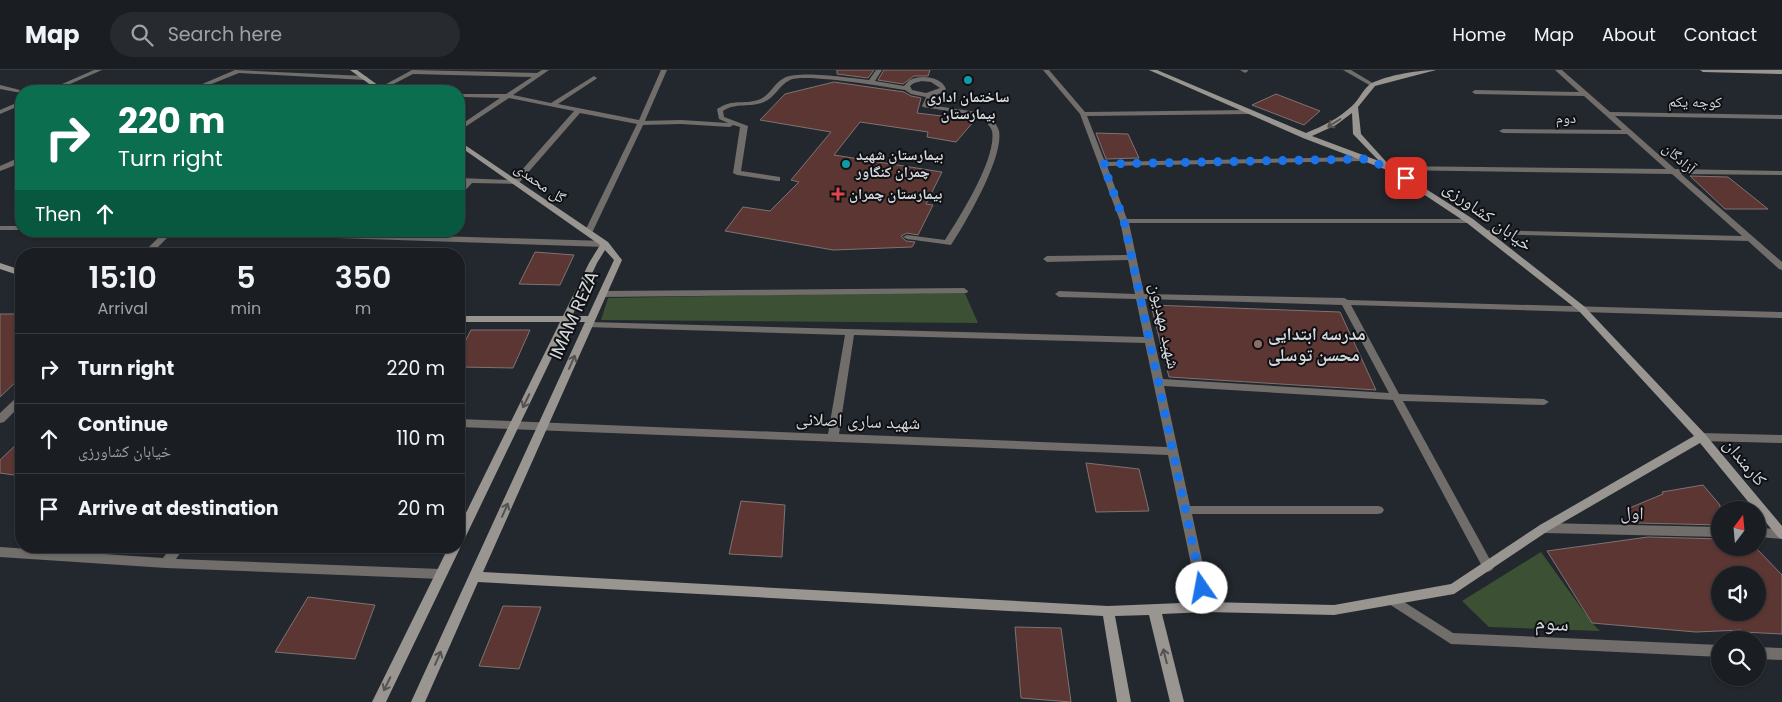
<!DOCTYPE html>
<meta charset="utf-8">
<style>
body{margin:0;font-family:Poppins,"Noto Naskh Arabic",sans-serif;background:#272b2f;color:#f1f3f6;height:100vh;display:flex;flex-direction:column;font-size:19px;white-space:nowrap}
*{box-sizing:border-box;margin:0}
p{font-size:16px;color:#9fa2a5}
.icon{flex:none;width:28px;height:28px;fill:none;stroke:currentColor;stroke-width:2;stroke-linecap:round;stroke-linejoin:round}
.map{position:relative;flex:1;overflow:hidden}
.drawer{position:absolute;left:15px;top:178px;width:450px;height:305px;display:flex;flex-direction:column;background:#1a1e22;border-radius:20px;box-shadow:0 1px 4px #0004,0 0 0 1px #383c40}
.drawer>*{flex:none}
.banner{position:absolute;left:15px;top:15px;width:450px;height:152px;border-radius:20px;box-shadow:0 1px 4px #0004,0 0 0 1px #383c40;background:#0b6e4f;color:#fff;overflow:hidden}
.needle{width:32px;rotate:16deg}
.controls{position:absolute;left:1711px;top:431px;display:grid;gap:10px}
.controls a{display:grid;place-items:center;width:55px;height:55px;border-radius:50%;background:#1a1e22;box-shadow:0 1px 4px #0004,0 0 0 1px #383c40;font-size:25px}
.pin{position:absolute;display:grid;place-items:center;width:42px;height:42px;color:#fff;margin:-21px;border-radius:10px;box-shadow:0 2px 8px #0006}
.me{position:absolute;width:55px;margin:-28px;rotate:348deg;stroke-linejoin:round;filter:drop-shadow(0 0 4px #0008)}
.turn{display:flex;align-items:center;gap:18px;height:105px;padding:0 20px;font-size:22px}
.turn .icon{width:65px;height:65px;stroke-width:2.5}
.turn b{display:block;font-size:35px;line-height:42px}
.then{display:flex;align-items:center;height:48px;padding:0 20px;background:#0003;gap:10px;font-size:19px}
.eta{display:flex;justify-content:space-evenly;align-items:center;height:85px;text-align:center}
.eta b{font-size:30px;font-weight:600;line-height:35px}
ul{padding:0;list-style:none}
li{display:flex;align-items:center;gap:15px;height:70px;padding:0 20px;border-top:1px solid #383c40}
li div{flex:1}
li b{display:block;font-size:19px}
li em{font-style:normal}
header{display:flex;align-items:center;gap:30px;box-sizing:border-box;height:70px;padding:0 25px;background:#1a1e22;border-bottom:1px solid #383c40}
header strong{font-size:24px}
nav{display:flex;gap:28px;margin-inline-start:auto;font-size:18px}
.search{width:350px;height:45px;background:#272b2f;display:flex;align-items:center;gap:12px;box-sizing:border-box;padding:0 18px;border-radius:28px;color:#9fa2a5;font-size:19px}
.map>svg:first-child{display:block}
.green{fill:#3c5034}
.building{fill:#5c3632;stroke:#7e7372;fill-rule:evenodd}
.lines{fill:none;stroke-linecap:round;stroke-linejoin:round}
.lane{fill:#706d6a;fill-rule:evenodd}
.street{fill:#706d6a;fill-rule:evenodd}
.secondary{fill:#999590;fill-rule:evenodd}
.oneway{stroke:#545252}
.route{stroke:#1a73e8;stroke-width:9;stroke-dasharray:0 16.2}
.culture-dot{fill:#0f9aa8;stroke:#0e1013;stroke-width:2}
.health-dot{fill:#e0444e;stroke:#0e1013;stroke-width:2}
.education-dot{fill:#8d6e63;stroke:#0e1013;stroke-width:2}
.labels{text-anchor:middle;stroke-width:4;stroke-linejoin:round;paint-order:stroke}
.far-poi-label{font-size:15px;font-weight:bold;fill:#d6d9dd;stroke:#0e1013;text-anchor:start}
.far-street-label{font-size:15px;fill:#d6d9dd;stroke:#0e1013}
.street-label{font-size:18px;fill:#d6d9dd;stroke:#0e1013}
.poi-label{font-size:18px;font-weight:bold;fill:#d6d9dd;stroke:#0e1013;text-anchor:start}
.near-street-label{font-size:21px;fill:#d6d9dd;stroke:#0e1013}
</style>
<header>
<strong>Map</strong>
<div class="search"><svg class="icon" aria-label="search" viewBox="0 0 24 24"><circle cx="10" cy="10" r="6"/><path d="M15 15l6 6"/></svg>Search here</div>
<nav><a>Home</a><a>Map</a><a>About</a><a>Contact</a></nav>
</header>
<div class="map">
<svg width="1782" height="632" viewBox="0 0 1782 632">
<rect width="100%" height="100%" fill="#23282e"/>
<g class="green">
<polygon points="964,221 978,253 601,250 608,228"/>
<polygon points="1541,482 1592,553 1600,561 1489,557 1462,531"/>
</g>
<g class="building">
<polygon points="837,0 874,0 868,8 837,4"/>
<polygon points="884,0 930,0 928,6 914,6 903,14 878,10"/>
<polygon points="834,12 904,22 911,26 921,28 917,43 975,50 956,72 927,67 928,62 860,52 834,85 942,102 926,134 933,135 918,165 907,163 901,166 906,171 915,172 912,177 833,180 725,161 743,137 770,141 799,112 791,110 831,62 760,50 785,24"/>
<polygon points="1276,24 1320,41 1304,55 1252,35"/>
<polygon points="1096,63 1128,64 1139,88 1106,89"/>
<polygon points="1690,106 1728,107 1768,139 1725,139"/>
<polygon points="535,182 574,185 560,215 519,214"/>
<polygon points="1151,235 1340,242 1376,320 1169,307"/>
<polygon points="0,244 21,244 21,307 0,327"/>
<polygon points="471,260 530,260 513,298 459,297 459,283"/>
<polygon points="21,370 21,406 0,403 0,390"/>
<polygon points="1086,393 1139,399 1149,441 1096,442"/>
<polygon points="1703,415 1720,435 1720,455 1638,453 1627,439 1663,424 1662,422"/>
<polygon points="741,431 785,435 782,487 729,484"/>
<path d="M1648,467L1720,469V478H1756L1782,505V564L1743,562L1741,560L1696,562L1592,553L1547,481ZM1720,505H1758V542H1720Z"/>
<polygon points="308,527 375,535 355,589 275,582"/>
<polygon points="503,536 541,537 519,599 479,596"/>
<polygon points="1015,557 1061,558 1071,632 1021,628"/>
</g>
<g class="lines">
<path class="lane" d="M876,0H882L875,11L904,16C905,15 909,10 910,10C921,4 942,7 946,19L941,23L933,26L929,35L984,43C990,48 997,53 999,61C1004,87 966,152 951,175L907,169L903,167L907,165L945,170C960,146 997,88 992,61C990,55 984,50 980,46L923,37L922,36L926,27L911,24L905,20C885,17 805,3 790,10C779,15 775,28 764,32C750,38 736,32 723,41L724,47L748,56L741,101L780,107V111H777L737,105L733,103L740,57L733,55L730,57L681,54L641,55L638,53L641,51L681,50L728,53L719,49L717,39C734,28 742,35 758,30C769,27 774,13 784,8C800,0 850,8 869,10ZM922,11L931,12L940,18L926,23L912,20L910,16L914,13Z"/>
<g class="street">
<polygon points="94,0 102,0 54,21 46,21"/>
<polygon points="235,0 365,6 368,8 365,10 239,3 194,21 186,21"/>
<polygon points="412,0 537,3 542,0 549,0 513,25 551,33 594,6 597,8 596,9 558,34 639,50 661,0 667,0 644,53 592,163 588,165 584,163 637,54 580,43 518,114 472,113 462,124 459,124 459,118 463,112 459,112 459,108 513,110 574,41 509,28 459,61 459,56 500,28 464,27 461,25 462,24 506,24 532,7 413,4 382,20 377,19"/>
<path d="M1043,0H1049L1085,42L1250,40L1253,42L1250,44L1087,46L1105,92L1363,87L1367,89L1363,91L1107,96L1127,149H1470L1474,151L1470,153H1129L1144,224L1344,228L1348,230L1782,242V248L1351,235L1399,324L1544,329L1549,332L1544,335L1403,331L1494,497L1492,500L1488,502L1484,500L1393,330L1164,316L1190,436H1378L1382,437L1384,440L1382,443L1378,444H1192L1212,537L1210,541L1206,542L1202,541L1200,537L1168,385L459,357V349L828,364L845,265L586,257L584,255L586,253L589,252L1144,267L1136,229L1059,227L1055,224L1059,221L1135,224L1128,190L1047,192L1043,189L1047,186L1127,185L1120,151L1080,44ZM1145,229L1342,235L1389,323L1163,309ZM854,265L1145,273L1167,377L839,364Z"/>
<polygon points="1240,0 1248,0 1248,1 1245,3"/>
<polygon points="1343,0 1351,0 1376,15 1371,16"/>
<polygon points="1555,0 1562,0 1610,42 1782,45 1782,49 1615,46 1675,99 1782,101 1782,105 1681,104 1782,192 1782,200 1779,199 1748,171 1485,164 1481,162 1485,160 1742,166 1672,104 1390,100 1386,98 1390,96 1666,99 1627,64 1503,63 1499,61 1503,59 1622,60 1584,26 1475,24 1472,22 1475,20 1579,22"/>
<polygon points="0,15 24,21 21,21 21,23 0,19"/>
<polygon points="21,31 21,35 0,44 0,40"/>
<polygon points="18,88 21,88 21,93 0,101 0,96"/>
<rect x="0" y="156" width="21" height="4"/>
<polygon points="165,161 174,161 151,184 142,184"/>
<polygon points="179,161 271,161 605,171 609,174 605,177 183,163"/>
<polygon points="964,218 968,221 967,223 603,227 599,224 603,221"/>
<polygon points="21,326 21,335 4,352 0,353 0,343 17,327"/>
<polygon points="1701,363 1782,365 1782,373 1701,371 1697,370 1696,367 1697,364"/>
<polygon points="1544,453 1720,457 1720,467 1544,463 1540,461 1538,458 1540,455"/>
<polygon points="1758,458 1782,459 1782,469 1758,467"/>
<polygon points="172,476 185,476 176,489 441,499 445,501 447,504 445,507 441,509 166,498 0,487 0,477 163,488"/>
<polygon points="1393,525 1453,563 1720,575 1720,587 1451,574 1389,534 1387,530 1389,526"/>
<polygon points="1758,577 1782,578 1782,590 1758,589"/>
</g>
<g class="secondary">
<polygon points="350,0 357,0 386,21 379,21"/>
<path d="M1149,0H1157L1306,63C1323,56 1338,49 1352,36C1359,30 1364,17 1372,13C1389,5 1418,0 1436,0L1375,16L1358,37L1361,64L1390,96L1473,149L1585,237L1705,364L1782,456V469L1778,467L1758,443V440H1755L1700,373L1548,461L1454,524L1334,545L1206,542L1162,544L1184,632H1170L1149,545L1115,546L1131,632H1117L1103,546L478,512L425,632H411L585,252H569L465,468L463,471L459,473V457L560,252H459V246H563L589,193L600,175L459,76V71L608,172L622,190L483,502L1108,536L1206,532L1334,535L1451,514L1540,455L1694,366L1579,241L1467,153L1387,100L1303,68ZM1352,43L1353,64L1379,91L1312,66L1336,55ZM605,180L614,190L588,246H572L597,193Z"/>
<polygon points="1700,0 1782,0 1782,4 1703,2"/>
<polygon points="0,193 21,200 21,206 0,199"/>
<polygon points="459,473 461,476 386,632 372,632 449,476 459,476"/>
</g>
</g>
<defs><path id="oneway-shaft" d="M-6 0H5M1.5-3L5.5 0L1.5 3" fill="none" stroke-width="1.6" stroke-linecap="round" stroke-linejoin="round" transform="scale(1.25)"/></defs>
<g class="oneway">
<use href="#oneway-shaft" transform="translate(1334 53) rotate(148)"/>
<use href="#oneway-shaft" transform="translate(572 292) rotate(-66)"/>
<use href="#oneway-shaft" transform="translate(526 331) rotate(116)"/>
<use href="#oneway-shaft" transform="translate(505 440) rotate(-66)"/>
<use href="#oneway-shaft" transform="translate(1165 586) rotate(-104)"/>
<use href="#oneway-shaft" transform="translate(438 588) rotate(-66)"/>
<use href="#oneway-shaft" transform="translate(387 614) rotate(116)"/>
</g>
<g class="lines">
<polyline class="route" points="1202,518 1124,151 1103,94 1364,89 1390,98 1406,108"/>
</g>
<g class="culture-dot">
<circle cx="968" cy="10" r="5"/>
<circle cx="846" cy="94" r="5"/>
</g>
<path class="health-dot" d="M835.5 116.5h5v5h5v5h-5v5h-5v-5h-5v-5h5z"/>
<circle class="education-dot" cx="1258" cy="274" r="5"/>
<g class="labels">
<g class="far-poi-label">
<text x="968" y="32" text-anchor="middle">ساختمان اداری<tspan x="968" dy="17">بیمارستان</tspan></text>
<text x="856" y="90">بیمارستان شهید<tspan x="856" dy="17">چمران کنگاور</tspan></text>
<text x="849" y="129">بیمارستان چمران</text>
</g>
<g class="far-street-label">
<text transform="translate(1695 32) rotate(1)" y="5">کوچه یکم</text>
<text x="1566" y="53">دوم</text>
<text transform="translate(1679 88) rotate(41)" y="5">آزادگان</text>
<text transform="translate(540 113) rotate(35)" y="5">گل محمدی</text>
</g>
<g class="street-label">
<text transform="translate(1488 146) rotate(36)" y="6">خیابان کشاورزی</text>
<text transform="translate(574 245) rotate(-66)" y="6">IMAM REZA</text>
<text transform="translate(1165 256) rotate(78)" y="6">شهید مهدیون</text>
<text transform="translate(858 351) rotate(2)" y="6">شهید ساری اصلانی</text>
<text transform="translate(1745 392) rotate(50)" y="6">کارمندان</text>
<text transform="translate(1632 443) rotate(1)" y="6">اول</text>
</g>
<g class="poi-label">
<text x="1268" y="270">مدرسه ابتدایی<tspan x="1268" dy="21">محسن توسلی</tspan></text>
</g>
<g class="near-street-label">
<text transform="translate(1552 553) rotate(3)" y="7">سوم</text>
</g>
</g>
</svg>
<div class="controls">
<a><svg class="needle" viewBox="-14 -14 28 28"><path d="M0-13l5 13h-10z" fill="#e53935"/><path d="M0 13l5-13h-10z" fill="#9fa2a5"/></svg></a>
<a><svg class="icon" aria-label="sound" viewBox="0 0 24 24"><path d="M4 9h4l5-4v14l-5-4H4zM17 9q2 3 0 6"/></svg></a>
<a><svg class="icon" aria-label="search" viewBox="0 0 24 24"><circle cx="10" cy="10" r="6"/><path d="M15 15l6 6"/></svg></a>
</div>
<div class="pin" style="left:1406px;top:108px;background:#d93025"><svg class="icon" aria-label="arrive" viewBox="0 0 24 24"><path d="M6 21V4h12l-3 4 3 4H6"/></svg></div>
<svg class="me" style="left:1202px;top:518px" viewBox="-20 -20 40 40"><circle r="19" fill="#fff"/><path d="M0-13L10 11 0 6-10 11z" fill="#1a73e8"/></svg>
<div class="banner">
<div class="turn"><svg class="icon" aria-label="right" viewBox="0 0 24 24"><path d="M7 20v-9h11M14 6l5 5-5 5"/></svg><div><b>220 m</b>Turn right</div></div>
<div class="then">Then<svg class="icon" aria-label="ahead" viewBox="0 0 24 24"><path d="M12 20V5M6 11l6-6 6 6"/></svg></div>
</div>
<section class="drawer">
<div class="eta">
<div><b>15:10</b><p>Arrival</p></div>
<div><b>5</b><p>min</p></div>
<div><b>350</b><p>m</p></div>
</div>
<ul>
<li><svg class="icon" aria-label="right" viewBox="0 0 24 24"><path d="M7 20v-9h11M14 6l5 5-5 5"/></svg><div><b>Turn right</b></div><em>220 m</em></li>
<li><svg class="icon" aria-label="ahead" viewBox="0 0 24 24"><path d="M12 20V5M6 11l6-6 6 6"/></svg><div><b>Continue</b><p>خیابان کشاورزی</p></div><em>110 m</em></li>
<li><svg class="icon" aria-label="arrive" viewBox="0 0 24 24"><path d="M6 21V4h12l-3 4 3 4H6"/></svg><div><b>Arrive at destination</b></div><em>20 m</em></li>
</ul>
</section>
</div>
